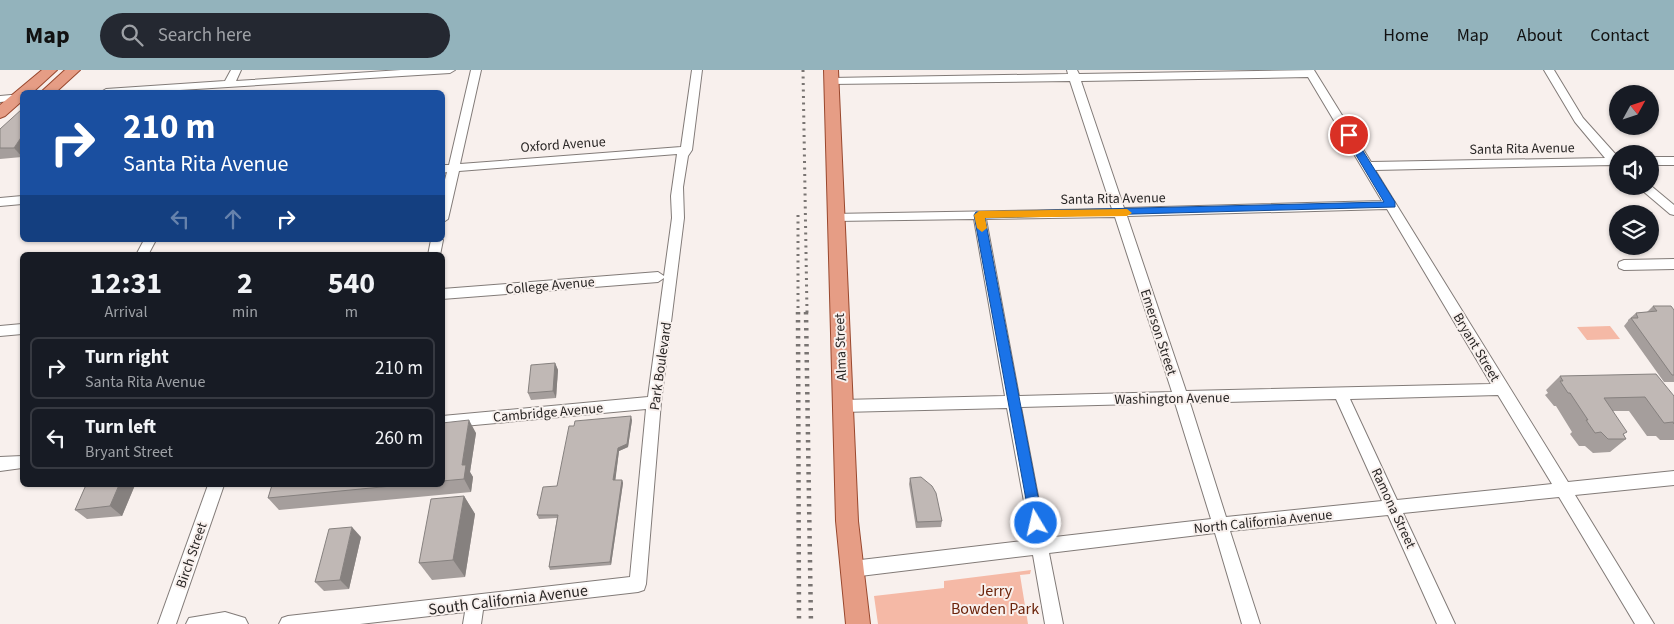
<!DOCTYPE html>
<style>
body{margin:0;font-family:"Source Sans 3",sans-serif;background:#242831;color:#f1f3f6;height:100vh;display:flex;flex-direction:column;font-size:19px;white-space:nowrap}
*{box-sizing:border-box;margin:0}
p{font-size:16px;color:#9ea1a6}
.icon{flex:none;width:28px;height:28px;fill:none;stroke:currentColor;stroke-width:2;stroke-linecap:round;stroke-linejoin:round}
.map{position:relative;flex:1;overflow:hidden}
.drawer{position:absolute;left:20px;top:182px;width:425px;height:235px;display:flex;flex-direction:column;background:#171b24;border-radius:8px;box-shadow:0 1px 4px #0004}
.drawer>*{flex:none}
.guide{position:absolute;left:20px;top:20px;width:425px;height:152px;border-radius:8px;box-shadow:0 1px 4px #0004;background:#1a4fa0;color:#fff;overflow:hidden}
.needle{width:32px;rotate:50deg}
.controls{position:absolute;left:1609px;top:15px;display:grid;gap:10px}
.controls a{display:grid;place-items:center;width:50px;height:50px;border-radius:50%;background:#171b24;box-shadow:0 1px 4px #0004;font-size:25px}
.pin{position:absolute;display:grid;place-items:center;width:42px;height:42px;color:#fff;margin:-21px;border:2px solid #fff;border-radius:50%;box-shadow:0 1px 5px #0007}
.me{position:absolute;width:55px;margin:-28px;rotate:351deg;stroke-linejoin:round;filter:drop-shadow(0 0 4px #0008)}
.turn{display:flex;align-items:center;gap:18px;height:105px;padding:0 20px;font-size:22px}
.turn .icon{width:65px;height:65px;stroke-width:2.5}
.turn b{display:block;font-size:35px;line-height:42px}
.lanes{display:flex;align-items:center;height:48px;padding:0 20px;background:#0003;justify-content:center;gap:25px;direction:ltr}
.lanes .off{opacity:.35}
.eta{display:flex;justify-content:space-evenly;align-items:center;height:85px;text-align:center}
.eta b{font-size:30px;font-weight:700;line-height:35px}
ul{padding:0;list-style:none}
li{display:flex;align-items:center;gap:15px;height:62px;margin:0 10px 8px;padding:0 10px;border:2px solid #363941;border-radius:8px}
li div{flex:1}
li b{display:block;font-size:19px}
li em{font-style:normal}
header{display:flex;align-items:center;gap:30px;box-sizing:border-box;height:70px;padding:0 25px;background:#93b3bc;color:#111}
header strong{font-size:24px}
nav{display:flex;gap:28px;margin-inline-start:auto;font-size:18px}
.search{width:350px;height:45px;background:#242831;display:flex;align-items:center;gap:12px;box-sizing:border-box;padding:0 18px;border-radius:28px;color:#9ea1a6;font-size:19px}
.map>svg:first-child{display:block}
.green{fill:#f5b9a6}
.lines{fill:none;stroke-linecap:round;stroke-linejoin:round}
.minor-casing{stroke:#827b78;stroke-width:2}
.major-casing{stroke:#99482e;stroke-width:2}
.minor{fill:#fff;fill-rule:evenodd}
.major{fill:#e69d85;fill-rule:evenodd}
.rail-far1{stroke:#797472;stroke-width:3;stroke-dasharray:2 4.5;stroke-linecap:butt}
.rail{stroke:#797472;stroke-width:4.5;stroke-dasharray:2.5 5.5;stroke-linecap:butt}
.wall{fill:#a59e9c}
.shaded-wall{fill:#86817f}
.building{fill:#c0b8b5;stroke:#86817f}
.route{fill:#1a73e8;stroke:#114b97}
.slow{fill:#f59e0b}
.labels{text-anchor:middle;stroke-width:4;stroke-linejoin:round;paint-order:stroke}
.street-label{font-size:14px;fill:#292625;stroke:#f8f0ed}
.near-park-label{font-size:16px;fill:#6c240b;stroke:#f8f0ed}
.near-street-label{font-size:16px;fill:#292625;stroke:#f8f0ed}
</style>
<header>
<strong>Map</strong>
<div class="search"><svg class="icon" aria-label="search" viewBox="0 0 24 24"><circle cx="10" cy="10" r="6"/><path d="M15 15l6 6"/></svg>Search here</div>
<nav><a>Home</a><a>Map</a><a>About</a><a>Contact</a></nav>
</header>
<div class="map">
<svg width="1674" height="554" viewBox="0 0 1674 554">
<rect width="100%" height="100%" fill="#f8f0ed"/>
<g class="green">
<polygon points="1610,256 1620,269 1587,270 1577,257"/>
<polygon points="1031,500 1030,504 1020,505 1028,554 878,554 874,526 944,518 944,511"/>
</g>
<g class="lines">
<g class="minor-casing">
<g id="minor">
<polygon points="231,0 241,0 236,11 401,0 455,0 450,3 148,22 101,22 106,19 225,11"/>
<polygon points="471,0 481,0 460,94 681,77 692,0 702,0 692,80 688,86 683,117 684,148 661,332 646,514 644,520 638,522 483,540 481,554 463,554 465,542 360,554 279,554 282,548 288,546 630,507 646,339 442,358 442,346 648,327 664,208 658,212 442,229 442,219 658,202 664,206 672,148 671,126 677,84 459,101 448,149 442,153 442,121 447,102 442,103 442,95 449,95"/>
<path d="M1067,0H1077L1079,4L1314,0L1371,92L1605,88L1575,52L1544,0H1554L1583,48L1618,87V98L1612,95L1375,100L1568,412L1674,401V415L1575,425L1654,554H1635L1559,427L1403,443L1455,554H1437L1388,445L1230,461L1260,554H1242L1215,463L1049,483L1063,554H1045L1033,485L852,507L846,504L844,499L846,494L852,491L1031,470L1007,338L842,342L837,340L835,336L837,332L842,330L1005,326L974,149L835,151L831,150L829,147L831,144L1112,139L1070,11L831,14L826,11L831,8L1068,4ZM1308,7L1382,131L1124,138L1081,11ZM1387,139L1491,314L1186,321L1127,146ZM1115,147L1172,322L1019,326L986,149ZM1498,325L1552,414L1397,430L1350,329ZM1336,329L1382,431L1226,447L1190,333ZM1175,333L1211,449L1046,468L1021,337Z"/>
<polygon points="22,24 22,30 0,32 0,26"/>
<rect x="1650" y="87" width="24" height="8"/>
<polygon points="1650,115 1674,135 1674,145 1670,144 1637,116"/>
<polygon points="22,126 22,134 0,136 0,128"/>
<polygon points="442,169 443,170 440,185 428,185 431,170"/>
<polygon points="144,170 156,170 148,185 136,185"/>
<polygon points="1674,189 1674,199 1624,200 1619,198 1618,195 1619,192 1624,190"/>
<polygon points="22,254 22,264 0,266 0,256"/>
<polygon points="22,386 22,398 0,401 0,387"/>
<polygon points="208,415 224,415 176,554 158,554"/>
<polygon points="225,542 245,548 248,554 186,554 189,548"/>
</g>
</g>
<g class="major-casing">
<g id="major">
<polygon points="42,0 57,0 33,22 22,22 22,31 5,46 0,48 0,35"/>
<polygon points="65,0 80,0 56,22 41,22"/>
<polygon points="824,0 838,0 858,451 870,554 846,554 836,451"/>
</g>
</g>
<use href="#minor" class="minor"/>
<use href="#major" class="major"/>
<g class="rail-far1">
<polyline points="803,0 807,243"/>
<polyline points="798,145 798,243"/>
</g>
<g class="rail">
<polyline points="798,242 799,554"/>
<polyline points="806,242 811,554"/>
</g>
</g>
<g class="wall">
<polygon points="0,59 22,87 0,89"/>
<polygon points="1653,236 1674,240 1674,312 1664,312 1624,256 1628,251 1628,250 1636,243 1647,242"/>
<polygon points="555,293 558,300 556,328 531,330 528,323"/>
<polygon points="1560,306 1674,326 1674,370 1660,370 1656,366 1647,366 1629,341 1613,341 1626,369 1610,382 1593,383 1585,376 1579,376 1570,364 1572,362 1556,336 1554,336 1545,325 1548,323 1546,320"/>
<polygon points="632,350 628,377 619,381 615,410 622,410 623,413 611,495 550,500 549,497 557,448 539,449 537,445 557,416 574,356"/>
<polygon points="442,353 476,363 470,402 473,407 471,422 279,440 268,428 272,415 442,415"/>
<polygon points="910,408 942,451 941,457 916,458 909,414"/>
<polygon points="86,415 135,415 122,446 87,449 75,440"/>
<polygon points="464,426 475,444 465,507 432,510 419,493"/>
<polygon points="361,467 349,519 324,521 315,512"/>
</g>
<g class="shaded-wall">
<polygon points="22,66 22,87 14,78"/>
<polygon points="555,293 558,300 556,328 553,321"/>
<polygon points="631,346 632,350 628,377 619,381 615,413 613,410 618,378"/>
<polygon points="469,350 476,363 470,402 473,407 471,422 464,409 462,395"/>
<polygon points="622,410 623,413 611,495 610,492"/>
<polygon points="119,415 135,415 122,446 110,436"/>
<polygon points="464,426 475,444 465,507 453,490"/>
<polygon points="352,457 361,467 349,519 340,510"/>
</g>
<g class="building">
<polygon points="22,39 22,66 14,78 0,78 0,59"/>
<polygon points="1653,236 1671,236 1674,240 1674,305 1672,305 1631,248 1638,248 1636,243 1657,241"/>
<polygon points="555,293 553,321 528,323 531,295"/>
<polygon points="1656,304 1674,326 1674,354 1673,352 1664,353 1645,327 1604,328 1627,362 1623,364 1626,369 1608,369 1601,362 1595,363 1586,350 1588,350 1570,323 1568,323 1560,311 1563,311 1560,306"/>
<polygon points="631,346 627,374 618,378 613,410 622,410 610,492 549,497 558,445 537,445 543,417 557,416 569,356 574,356 575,351"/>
<polygon points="469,350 462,395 466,395 464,409 442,411 442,353"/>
<polygon points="921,407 932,416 936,423 942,451 917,452 910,408"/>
<polygon points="86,415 119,415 110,436 75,440"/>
<polygon points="272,415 402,415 268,428"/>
<polygon points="464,426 453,490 419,493 431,429"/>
<polygon points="352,457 340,510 315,512 329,459"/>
</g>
<polygon class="route" points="1349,62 1353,65 1395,132 1395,137 985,148 1043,453 1041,457 1036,459 1031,457 974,145 976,142 1384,132 1344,65"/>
<polygon class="slow" points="1127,139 1132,143 1127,146 985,148 987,158 982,162 977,158 974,145 979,141"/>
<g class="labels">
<g class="street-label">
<text transform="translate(563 74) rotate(-4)" y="5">Oxford Avenue</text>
<text transform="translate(1522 78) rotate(-1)" y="5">Santa Rita Avenue</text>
<text transform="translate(1113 128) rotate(-1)" y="5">Santa Rita Avenue</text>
<text transform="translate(550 215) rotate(-5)" y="5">College Avenue</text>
<text transform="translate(1159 262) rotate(72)" y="5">Emerson Street</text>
<text transform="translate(840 277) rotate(-92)" y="5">Alma Street</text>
<text transform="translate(1477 277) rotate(59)" y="5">Bryant Street</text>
<text transform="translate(660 296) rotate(-82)" y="5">Park Boulevard</text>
<text transform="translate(1172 328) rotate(-1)" y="5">Washington Avenue</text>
<text transform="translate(548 342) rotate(-5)" y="5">Cambridge Avenue</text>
<text transform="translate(1394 438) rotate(65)" y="5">Ramona Street</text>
<text transform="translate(1263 451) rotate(-6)" y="5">North California Avenue</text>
<text transform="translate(191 485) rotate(-71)" y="5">Birch Street</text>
</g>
<g class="near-park-label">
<text x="995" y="526">Jerry<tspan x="995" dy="18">Bowden Park</tspan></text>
</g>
<g class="near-street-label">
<text transform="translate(508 529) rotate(-7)" y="6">South California Avenue</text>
</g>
</g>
</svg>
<div class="controls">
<a><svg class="needle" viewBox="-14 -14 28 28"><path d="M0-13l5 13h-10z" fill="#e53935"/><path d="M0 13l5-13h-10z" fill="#9ea1a6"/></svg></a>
<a><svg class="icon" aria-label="sound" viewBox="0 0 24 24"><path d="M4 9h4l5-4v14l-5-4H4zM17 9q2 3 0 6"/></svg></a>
<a><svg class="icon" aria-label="layers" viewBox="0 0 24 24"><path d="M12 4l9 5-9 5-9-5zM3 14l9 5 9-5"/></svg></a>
</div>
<div class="pin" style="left:1349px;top:65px;background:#d93025"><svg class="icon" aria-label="arrive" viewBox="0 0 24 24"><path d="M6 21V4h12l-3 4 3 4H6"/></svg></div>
<svg class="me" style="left:1036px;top:453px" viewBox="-20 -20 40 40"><circle r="17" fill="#1a73e8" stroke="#fff" stroke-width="3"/><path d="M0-11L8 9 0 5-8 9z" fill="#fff"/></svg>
<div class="guide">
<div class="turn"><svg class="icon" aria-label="right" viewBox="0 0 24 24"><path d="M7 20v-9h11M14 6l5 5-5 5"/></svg><div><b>210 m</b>Santa Rita Avenue</div></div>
<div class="lanes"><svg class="icon off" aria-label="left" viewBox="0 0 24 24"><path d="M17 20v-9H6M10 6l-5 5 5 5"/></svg><svg class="icon off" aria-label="ahead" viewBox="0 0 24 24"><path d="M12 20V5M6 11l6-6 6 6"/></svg><svg class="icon" aria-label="right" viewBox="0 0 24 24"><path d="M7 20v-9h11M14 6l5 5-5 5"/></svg></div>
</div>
<section class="drawer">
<div class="eta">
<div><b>12:31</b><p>Arrival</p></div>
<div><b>2</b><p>min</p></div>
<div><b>540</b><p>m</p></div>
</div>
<ul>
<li><svg class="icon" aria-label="right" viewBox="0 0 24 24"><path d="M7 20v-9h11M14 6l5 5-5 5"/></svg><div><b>Turn right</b><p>Santa Rita Avenue</p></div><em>210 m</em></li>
<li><svg class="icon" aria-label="left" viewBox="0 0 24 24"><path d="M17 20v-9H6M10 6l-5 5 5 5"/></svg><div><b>Turn left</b><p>Bryant Street</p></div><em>260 m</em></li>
</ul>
</section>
</div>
